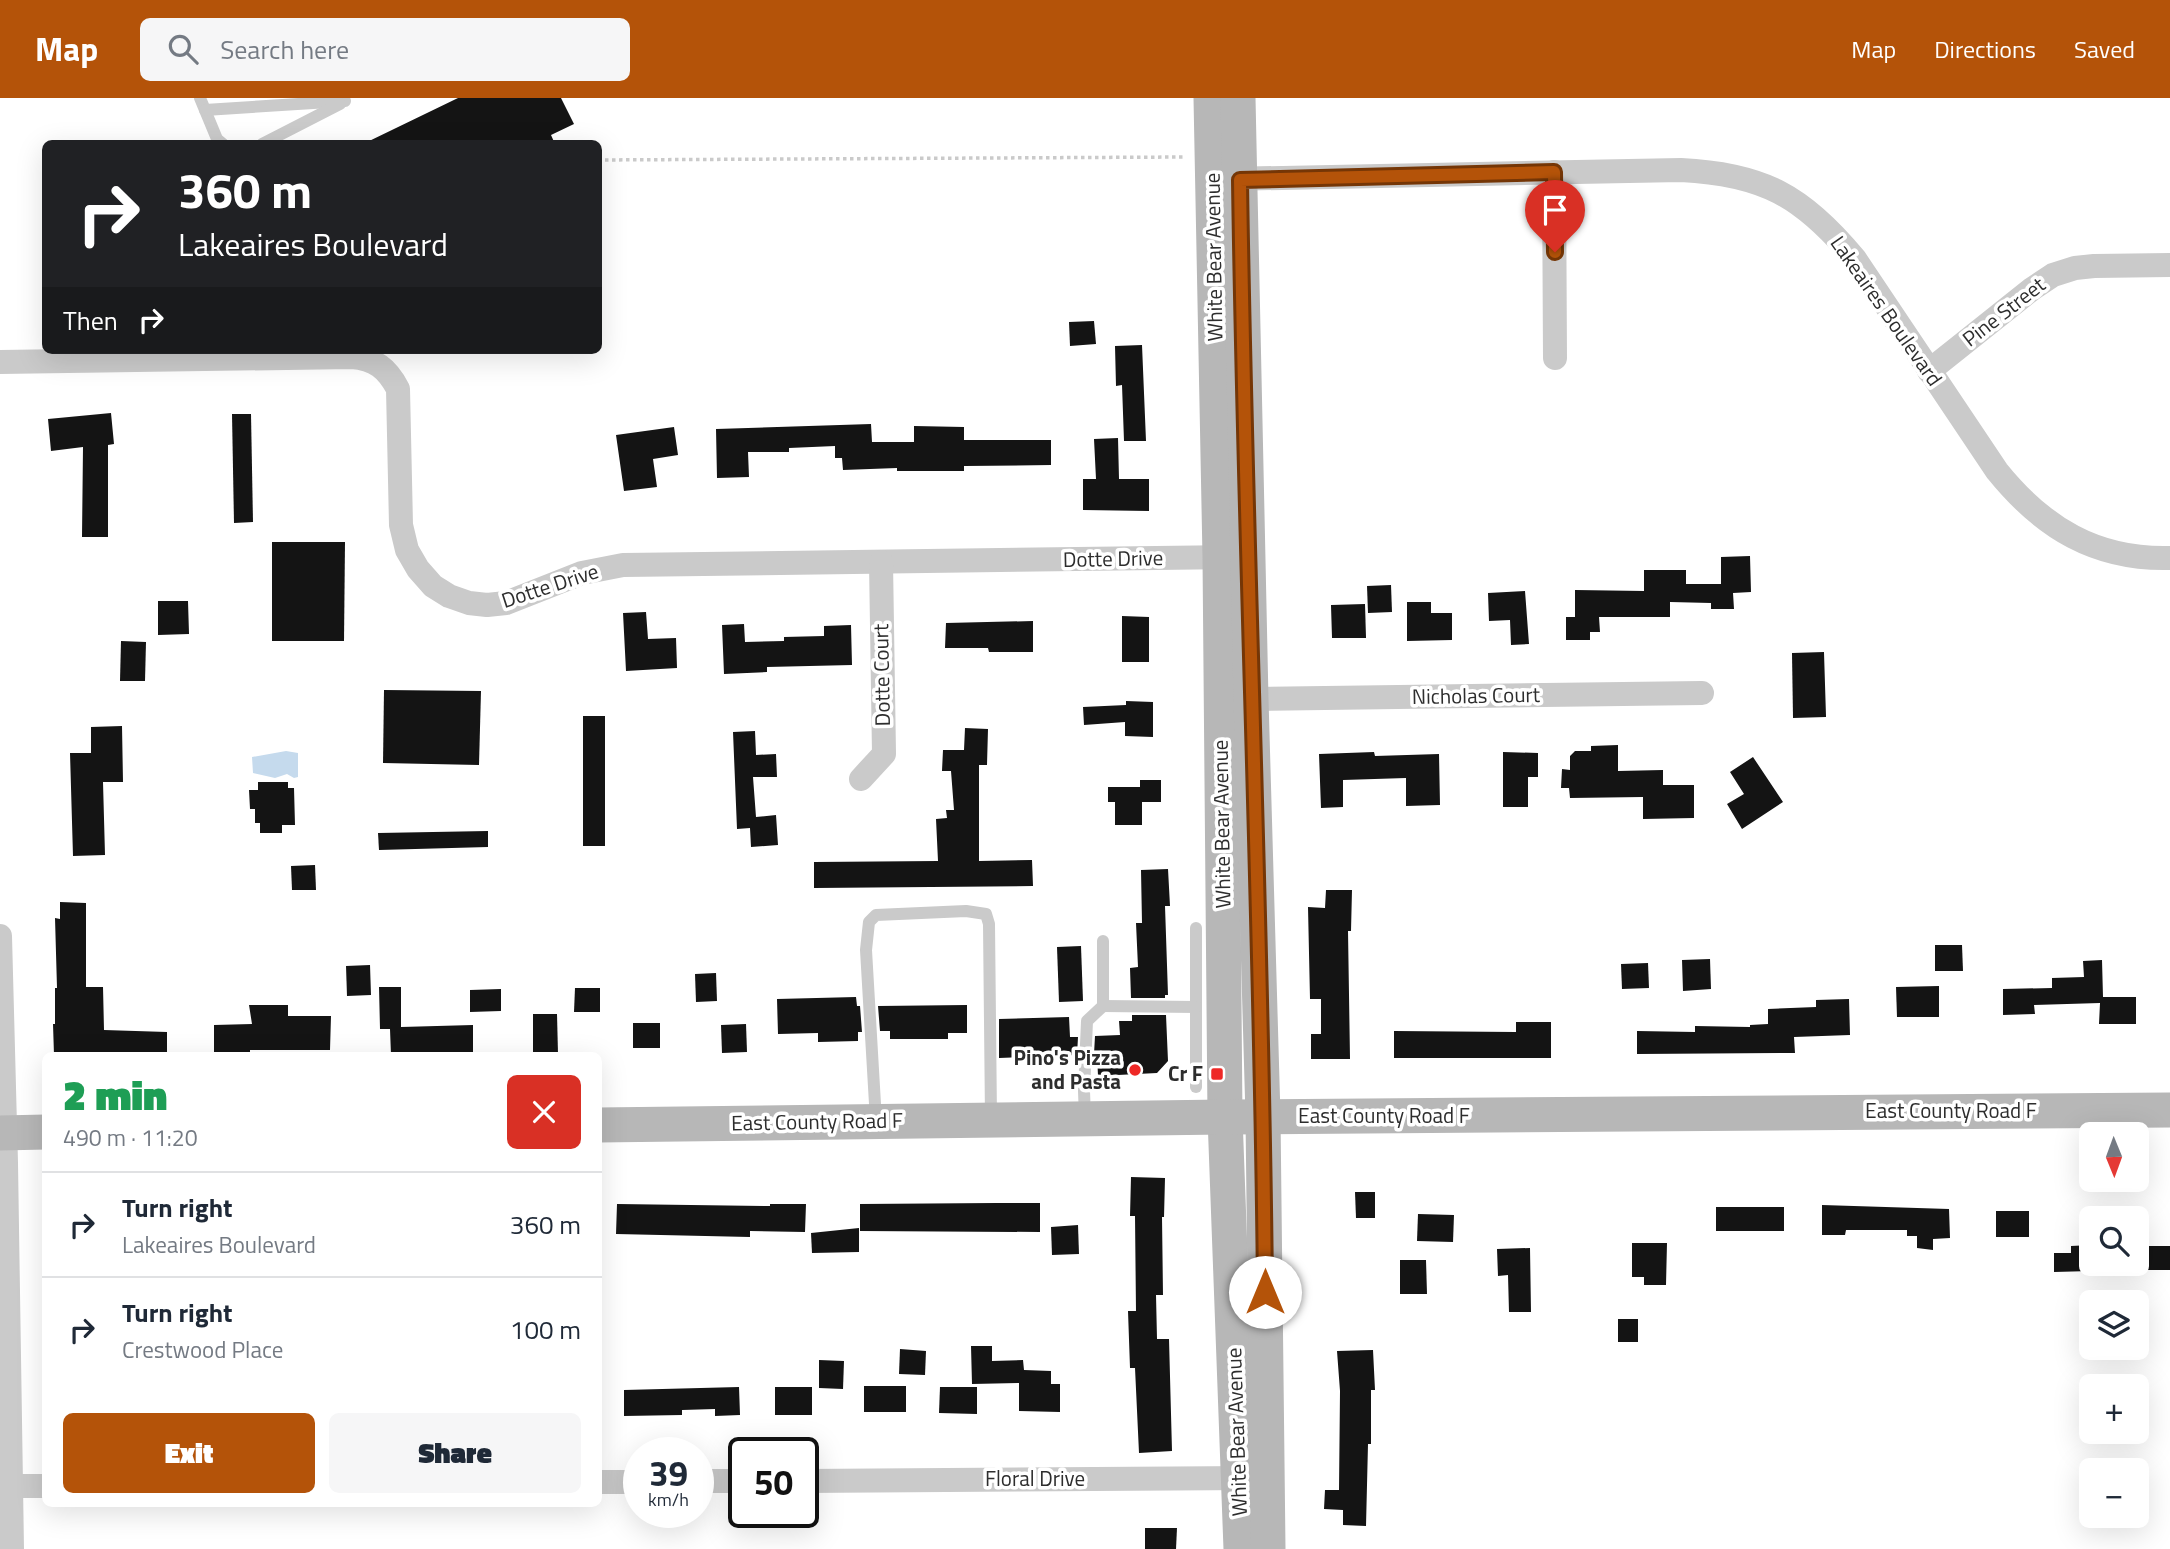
<!DOCTYPE html>
<meta charset="utf-8">
<style>
body{margin:0;font-family:"Titillium Web",sans-serif;background:#f6f6f7;color:#1f2937;height:100vh;display:flex;flex-direction:column;font-size:26px;white-space:nowrap}
*{box-sizing:border-box;margin:0}
p{font-size:23px;color:#747a83}
.icon{flex:none;width:38px;height:38px;fill:none;stroke:currentColor;stroke-width:2;stroke-linecap:round;stroke-linejoin:round}
.map{position:relative;flex:1;overflow:hidden}
.drawer{position:absolute;left:42px;top:954px;width:560px;height:455px;display:flex;flex-direction:column;background:#fff;border-radius:10px;box-shadow:0 7px 28px #0002}
.drawer>*{flex:none}
.banner{position:absolute;left:42px;top:42px;width:560px;height:214px;border-radius:10px;box-shadow:0 7px 28px #0002;background:#202124;color:#fff;overflow:hidden}
.needle{width:46px;rotate:179deg}
.tools{position:absolute;left:2079px;top:1024px;display:grid;gap:14px}
.tools a{display:grid;place-items:center;width:70px;height:70px;border-radius:10px;background:#fff;box-shadow:0 7px 28px #0002;font-size:35px}
.speed{position:absolute;left:623px;top:1339px;display:flex;gap:14px;font-size:35px;font-weight:700;text-align:center}
.speed>*{display:grid;place-content:center;width:91px;height:91px;border-radius:50%;background:#fff;box-shadow:0 7px 28px #0002;line-height:1}
.speed small{font-size:18px;font-weight:400}
.speed .limit{border:4px solid #111;border-radius:10px;background:#fff;color:#111}
.pin{position:absolute;display:grid;place-items:center;width:60px;height:60px;color:#fff;margin:-72px -30px;border-radius:50% 50% 50% 0;rotate:-45deg;box-shadow:0 0 7px #0007}
.pin .icon{rotate:45deg}
.me{position:absolute;width:77px;margin:-38px;rotate:0deg;stroke-linejoin:round;filter:drop-shadow(0 0 5px #0008)}
.turn{display:flex;align-items:center;gap:24px;height:147px;padding:0 21px;font-size:32px}
.turn .icon{width:91px;height:91px;stroke-width:2.5}
.turn b{display:block;font-size:49px;line-height:60px}
.then{display:flex;align-items:center;height:66px;padding:0 21px;background:#0003;gap:14px;font-size:26px}
.round{display:grid;place-items:center;flex:none;width:74px;height:74px;border-radius:10px;background:#f6f6f7}
.headline{display:flex;align-items:center;justify-content:space-between;height:119px;padding:0 21px}
h1{font-size:42px;font-weight:800;line-height:52px;color:#1e9e55}
.primary-button{display:flex;gap:14px;margin-top:auto;padding:14px 21px}
.primary-button a{flex:1;height:80px;border-radius:10px;background:#b45309;color:#fff;font-size:28px;font-weight:800;line-height:80px;text-align:center}
.primary-button a+a{background:#f6f6f7;color:#1f2937}
ul{padding:0;list-style:none}
li{display:flex;align-items:center;gap:21px;height:105px;padding:0 21px;border-top:2px solid #e0e1e3}
li div{flex:1}
li b{display:block;font-size:26px}
li em{font-style:normal}
header{display:flex;align-items:center;gap:42px;box-sizing:border-box;height:98px;padding:0 35px;background:#b45309;color:#fff}
header strong{font-size:33px}
nav{display:flex;gap:38px;margin-inline-start:auto;font-size:24px}
.search{width:490px;height:63px;background:#f6f6f7;display:flex;align-items:center;gap:18px;box-sizing:border-box;padding:0 24px;border-radius:10px;color:#747a83;font-size:26px}
.map>svg:first-child{display:block}
.water{fill:#c5daed}
.building{fill:#141414}
.lines{fill:none;stroke-linecap:round;stroke-linejoin:round}
.path{stroke:#cacaca;stroke-width:3.5;stroke-dasharray:3.5 3.5;stroke-linecap:butt}
.lane{stroke:#cacaca;stroke-width:12}
.street{stroke:#cacaca;stroke-width:24}
.secondary{stroke:#b7b7b7;stroke-width:35}
.route-casing{stroke:#753606;stroke-width:18}
.route{stroke:#b45309;stroke-width:12}
.poi-dot{fill:#ee2826;stroke:#fff;stroke-width:2.5}
.labels{text-anchor:middle;stroke-width:7;stroke-linejoin:round;paint-order:stroke}
.street-label{font-size:21px;fill:#2d2d2d;stroke:#fff}
.poi-label{font-size:21px;font-weight:bold;fill:#2d2d2d;stroke:#fff;text-anchor:end}
</style>
<header>
<strong>Map</strong>
<div class="search"><svg class="icon" aria-label="search" viewBox="0 0 24 24"><circle cx="10" cy="10" r="6"/><path d="M15 15l6 6"/></svg>Search here</div>
<nav><a>Map</a><a>Directions</a><a>Saved</a></nav>
</header>
<div class="map">
<svg width="2170" height="1451" viewBox="0 0 2170 1451">
<rect width="100%" height="100%" fill="#fff"/>
<polygon class="water" points="286,653 298,655 298,679 294,680 287,676 275,680 253,675 252,659"/>
<g class="building">
<polygon points="458,0 561,0 574,26 551,37 555,46 363,46"/>
<polygon points="1094,223 1096,246 1070,248 1069,224"/>
<polygon points="1142,247 1146,343 1124,343 1122,287 1116,288 1115,248"/>
<polygon points="111,315 114,346 108,347 108,439 82,439 83,349 51,353 48,321"/>
<polygon points="232,316 251,316 253,424 234,425"/>
<polygon points="871,326 872,344 914,344 914,328 964,329 964,342 1051,342 1051,367 964,368 964,373 897,373 897,370 843,372 842,360 835,360 835,348 789,350 789,354 748,354 749,379 717,380 716,331"/>
<polygon points="674,329 678,357 653,361 657,389 624,393 616,337"/>
<polygon points="1118,340 1119,381 1149,381 1149,413 1083,412 1083,381 1096,381 1094,341"/>
<polygon points="272,444 345,444 344,543 272,543"/>
<polygon points="1750,458 1751,494 1733,495 1734,511 1711,511 1711,505 1670,504 1670,519 1599,519 1600,534 1590,534 1590,542 1566,542 1566,519 1575,519 1575,492 1644,493 1644,472 1686,472 1686,486 1721,486 1721,459"/>
<polygon points="1391,487 1392,514 1368,515 1367,488"/>
<polygon points="1525,493 1529,546 1511,547 1510,522 1489,523 1488,495"/>
<polygon points="158,503 188,503 189,536 158,537"/>
<polygon points="1407,504 1431,504 1431,515 1452,515 1452,542 1407,543"/>
<polygon points="1365,506 1366,540 1332,540 1331,507"/>
<polygon points="646,514 648,541 676,540 677,570 626,573 623,515"/>
<polygon points="1122,518 1149,519 1149,564 1122,564"/>
<polygon points="1033,523 1033,554 989,554 988,550 945,550 946,525"/>
<polygon points="744,526 745,544 784,543 784,539 824,538 824,528 851,527 852,567 767,569 767,574 724,576 722,527"/>
<polygon points="121,543 146,544 145,583 120,583"/>
<polygon points="1824,554 1826,619 1793,620 1792,555"/>
<polygon points="384,592 481,593 479,667 383,665"/>
<polygon points="1126,603 1153,604 1153,639 1125,638 1125,624 1084,627 1083,609 1126,607"/>
<rect x="583" y="618" width="22" height="130"/>
<polygon points="122,628 123,684 103,684 105,757 73,758 70,655 91,655 91,629"/>
<polygon points="965,630 988,631 987,667 979,667 979,763 1032,762 1033,788 814,790 814,764 938,763 936,721 947,720 946,712 954,712 951,673 942,673 943,652 964,652"/>
<polygon points="755,633 756,657 776,656 777,679 753,679 756,719 776,717 778,747 751,749 750,730 737,731 733,634"/>
<polygon points="1618,647 1618,673 1663,672 1663,687 1694,687 1694,720 1643,721 1643,699 1570,700 1569,690 1561,690 1562,671 1570,672 1570,658 1575,653 1591,653 1591,648"/>
<polygon points="1374,654 1375,658 1439,656 1440,707 1406,708 1406,680 1343,682 1343,709 1321,710 1319,656"/>
<polygon points="1503,654 1538,655 1538,679 1528,679 1528,709 1503,709"/>
<polygon points="1753,659 1783,704 1742,731 1727,706 1744,696 1730,674"/>
<polygon points="1140,682 1161,682 1161,704 1142,704 1142,727 1115,727 1115,704 1108,704 1108,689 1140,689"/>
<polygon points="258,684 288,684 288,690 294,690 295,727 282,727 282,735 260,735 260,725 255,725 255,711 250,711 249,692 258,692"/>
<polygon points="488,733 488,749 379,752 378,735"/>
<polygon points="315,767 316,792 292,792 291,768"/>
<polygon points="1168,771 1170,808 1165,808 1168,897 1165,897 1165,900 1131,900 1130,870 1138,869 1136,825 1142,825 1141,772"/>
<polygon points="1326,792 1352,792 1351,833 1348,833 1350,961 1311,961 1311,936 1321,936 1321,901 1310,901 1308,809 1325,810"/>
<polygon points="60,804 86,805 86,889 103,889 104,932 167,934 167,957 54,957 53,926 55,926 55,890 57,890 55,820 60,821"/>
<polygon points="1935,847 1962,847 1963,873 1935,873"/>
<polygon points="1081,848 1083,903 1059,904 1057,849"/>
<polygon points="1710,861 1711,891 1683,893 1682,862"/>
<polygon points="2102,862 2103,899 2136,899 2136,926 2099,926 2100,905 2034,907 2035,916 2003,917 2003,891 2052,890 2052,880 2084,879 2083,863"/>
<polygon points="1648,865 1649,890 1622,891 1621,866"/>
<polygon points="370,867 371,897 347,898 346,868"/>
<polygon points="716,875 717,903 696,904 695,876"/>
<polygon points="1939,888 1939,919 1897,919 1896,889"/>
<polygon points="379,889 401,889 401,929 473,927 473,956 391,957 390,931 380,931"/>
<polygon points="575,890 600,890 600,914 574,914"/>
<polygon points="501,891 501,913 470,914 470,892"/>
<polygon points="856,899 857,908 860,908 862,934 858,934 858,943 818,944 818,935 778,936 777,901"/>
<polygon points="1849,901 1850,937 1794,939 1795,955 1637,956 1637,933 1695,934 1695,928 1750,929 1750,927 1768,926 1768,911 1816,909 1816,902"/>
<polygon points="249,907 288,907 288,918 331,918 330,952 250,952 250,956 214,957 214,927 252,926"/>
<polygon points="967,907 967,935 948,935 948,941 890,941 890,933 880,933 878,908"/>
<polygon points="533,916 557,916 558,956 533,956"/>
<polygon points="1132,917 1166,917 1168,963 1157,975 1098,978 1097,956 1094,956 1095,938 1120,937 1119,923 1132,923"/>
<polygon points="1069,919 1070,939 1078,939 1077,957 999,960 999,921"/>
<polygon points="1516,924 1551,924 1551,960 1394,960 1394,933 1516,934"/>
<rect x="633" y="925" width="27" height="25"/>
<polygon points="746,926 747,954 722,955 721,927"/>
<polygon points="1131,1079 1165,1080 1164,1119 1162,1119 1163,1197 1156,1197 1157,1241 1169,1241 1172,1353 1139,1355 1135,1270 1130,1270 1128,1213 1136,1213 1135,1118 1130,1118"/>
<polygon points="1355,1094 1375,1094 1375,1120 1356,1120"/>
<polygon points="996,1105 1040,1105 1040,1134 860,1133 860,1106"/>
<polygon points="617,1106 770,1108 770,1106 806,1106 805,1134 750,1133 750,1139 616,1136"/>
<polygon points="1822,1107 1949,1111 1950,1140 1933,1141 1933,1152 1917,1150 1917,1138 1907,1138 1907,1132 1846,1132 1845,1137 1822,1137"/>
<rect x="1716" y="1109" width="68" height="24"/>
<rect x="1996" y="1113" width="33" height="26"/>
<polygon points="1418,1116 1454,1117 1453,1144 1417,1143"/>
<polygon points="1078,1127 1079,1156 1052,1157 1051,1129"/>
<polygon points="859,1130 859,1154 812,1155 811,1135"/>
<polygon points="1632,1145 1667,1145 1666,1187 1644,1187 1644,1179 1632,1179"/>
<polygon points="2091,1147 2091,1173 2054,1174 2054,1155 2071,1155 2071,1148"/>
<rect x="2138" y="1148" width="32" height="24"/>
<polygon points="1530,1150 1531,1214 1509,1214 1508,1177 1498,1178 1497,1151"/>
<polygon points="1400,1162 1426,1162 1427,1196 1400,1196"/>
<rect x="1618" y="1221" width="20" height="23"/>
<polygon points="971,1248 992,1248 992,1263 1023,1262 1024,1272 1051,1273 1051,1286 1060,1286 1060,1314 1019,1313 1019,1285 972,1286"/>
<polygon points="900,1251 926,1253 925,1277 899,1276"/>
<polygon points="1373,1252 1375,1292 1371,1292 1371,1346 1368,1346 1366,1428 1343,1427 1343,1412 1324,1411 1325,1392 1339,1392 1340,1293 1337,1253"/>
<polygon points="819,1262 844,1263 843,1291 819,1290"/>
<rect x="864" y="1288" width="42" height="26"/>
<polygon points="739,1289 740,1317 715,1318 715,1311 682,1312 682,1317 624,1318 624,1292"/>
<rect x="775" y="1289" width="37" height="28"/>
<polygon points="940,1289 977,1289 977,1316 939,1315"/>
<polygon points="1145,1430 1177,1430 1176,1451 1145,1451"/>
</g>
<g class="lines">
<polyline class="path" points="598,62 1184,59"/>
<g class="lane">
<polyline points="200,0 217,41 223,46"/>
<polyline points="205,12 345,3"/>
<polyline points="262,46 340,6"/>
<polyline points="1196,830 1196,989"/>
<polyline points="1103,908 1196,909"/>
<polyline points="1085,1020 1084,993 1087,923 1103,908 1103,843"/>
<polyline points="876,1023 866,852 869,824 876,817 966,813 986,816 989,826 991,1020"/>
</g>
<g class="street">
<polyline points="1554,74 1555,260"/>
<path d="M1226,81L1681,72C1763,76 1803,98 1855,161L1997,373C2043,430 2096,462 2170,460"/>
<path d="M0,264L352,259C375,261 387,270 398,291L401,427L407,452L418,471L433,488L449,498L469,505L487,507L506,505L582,475L623,467L1236,459"/>
<polyline points="1929,273 2032,191 2053,177 2075,170 2094,168 2170,167"/>
<polyline points="1251,601 1702,595"/>
<polyline points="861,681 884,656 881,464"/>
<polyline points="0,838 6,1065 12,1451"/>
<polyline points="698,1383 744,1383"/>
<polyline points="803,1383 1252,1380"/>
<polyline points="598,1384 639,1384"/>
<polyline points="0,1388 46,1388"/>
</g>
<g class="secondary">
<polyline points="1211,0 1220,459 1225,1019 1241,1451"/>
<polyline points="1238,0 1251,601 1263,1018 1268,1451"/>
<polyline points="598,1027 1225,1019 2170,1012"/>
<polyline points="0,1035 46,1034"/>
</g>
</g>
<g class="lines">
<g class="route-casing">
<path id="route" d="M1265,1194C1262,823 1245,452 1240,82L1554,74L1555,154"/>
</g>
<use href="#route" class="route"/>
</g>
<g class="poi-dot">
<circle cx="1135" cy="972" r="7"/>
<rect x="1210" y="969" width="14" height="14" rx="3.5"/>
</g>
<g class="labels">
<g class="street-label">
<text transform="translate(1214 159) rotate(-91)" y="7">White Bear Avenue</text>
<text transform="translate(1886 213) rotate(55)" y="7">Lakeaires Boulevard</text>
<text transform="translate(2004 214) rotate(-38)" y="7">Pine Street</text>
<text transform="translate(1113 461) rotate(-1)" y="7">Dotte Drive</text>
<text transform="translate(550 488) rotate(-18)" y="7">Dotte Drive</text>
<text transform="translate(882 577) rotate(-91)" y="7">Dotte Court</text>
<text transform="translate(1476 598) rotate(-1)" y="7">Nicholas Court</text>
<text transform="translate(1222 726) rotate(-91)" y="7">White Bear Avenue</text>
<text x="1951" y="1020">East County Road F</text>
<text x="1384" y="1025">East County Road F</text>
<text transform="translate(817 1024) rotate(-1)" y="7">East County Road F</text>
<text transform="translate(1237 1334) rotate(-92)" y="7">White Bear Avenue</text>
<text x="1035" y="1388">Floral Drive</text>
</g>
<g class="poi-label">
<text x="1121" y="967">Pino's Pizza<tspan x="1121" dy="24">and Pasta</tspan></text>
<text x="1203" y="983">Cr F</text>
</g>
</g>
</svg>
<div class="tools">
<a><svg class="needle" viewBox="-14 -14 28 28"><path d="M0-13l5 13h-10z" fill="#e53935"/><path d="M0 13l5-13h-10z" fill="#747a83"/></svg></a>
<a><svg class="icon" aria-label="search" viewBox="0 0 24 24"><circle cx="10" cy="10" r="6"/><path d="M15 15l6 6"/></svg></a>
<a><svg class="icon" aria-label="layers" viewBox="0 0 24 24"><path d="M12 4l9 5-9 5-9-5zM3 14l9 5 9-5"/></svg></a>
<a>+</a>
<a>−</a>
</div>
<div class="speed"><div>39<small>km/h</small></div><div class="limit">50</div></div>
<div class="pin" style="left:1555px;top:154px;background:#d93025"><svg class="icon" aria-label="arrive" viewBox="0 0 24 24"><path d="M6 21V4h12l-3 4 3 4H6"/></svg></div>
<svg class="me" style="left:1265px;top:1194px" viewBox="-20 -20 40 40"><circle r="19" fill="#fff"/><path d="M0-13L10 11 0 6-10 11z" fill="#b45309"/></svg>
<div class="banner">
<div class="turn"><svg class="icon" aria-label="right" viewBox="0 0 24 24"><path d="M7 20v-9h11M14 6l5 5-5 5"/></svg><div><b>360 m</b>Lakeaires Boulevard</div></div>
<div class="then">Then<svg class="icon" aria-label="right" viewBox="0 0 24 24"><path d="M7 20v-9h11M14 6l5 5-5 5"/></svg></div>
</div>
<section class="drawer">
<div class="headline"><div><h1>2 min</h1><p>490 m · 11:20</p></div><a class="round" style="background:#d93025;color:#fff"><svg class="icon" aria-label="close" viewBox="0 0 24 24"><path d="M6 6l12 12M18 6L6 18"/></svg></a></div>
<ul>
<li><svg class="icon" aria-label="right" viewBox="0 0 24 24"><path d="M7 20v-9h11M14 6l5 5-5 5"/></svg><div><b>Turn right</b><p>Lakeaires Boulevard</p></div><em>360 m</em></li>
<li><svg class="icon" aria-label="right" viewBox="0 0 24 24"><path d="M7 20v-9h11M14 6l5 5-5 5"/></svg><div><b>Turn right</b><p>Crestwood Place</p></div><em>100 m</em></li>
</ul>
<div class="primary-button"><a>Exit</a><a>Share</a></div>
</section>
</div>
